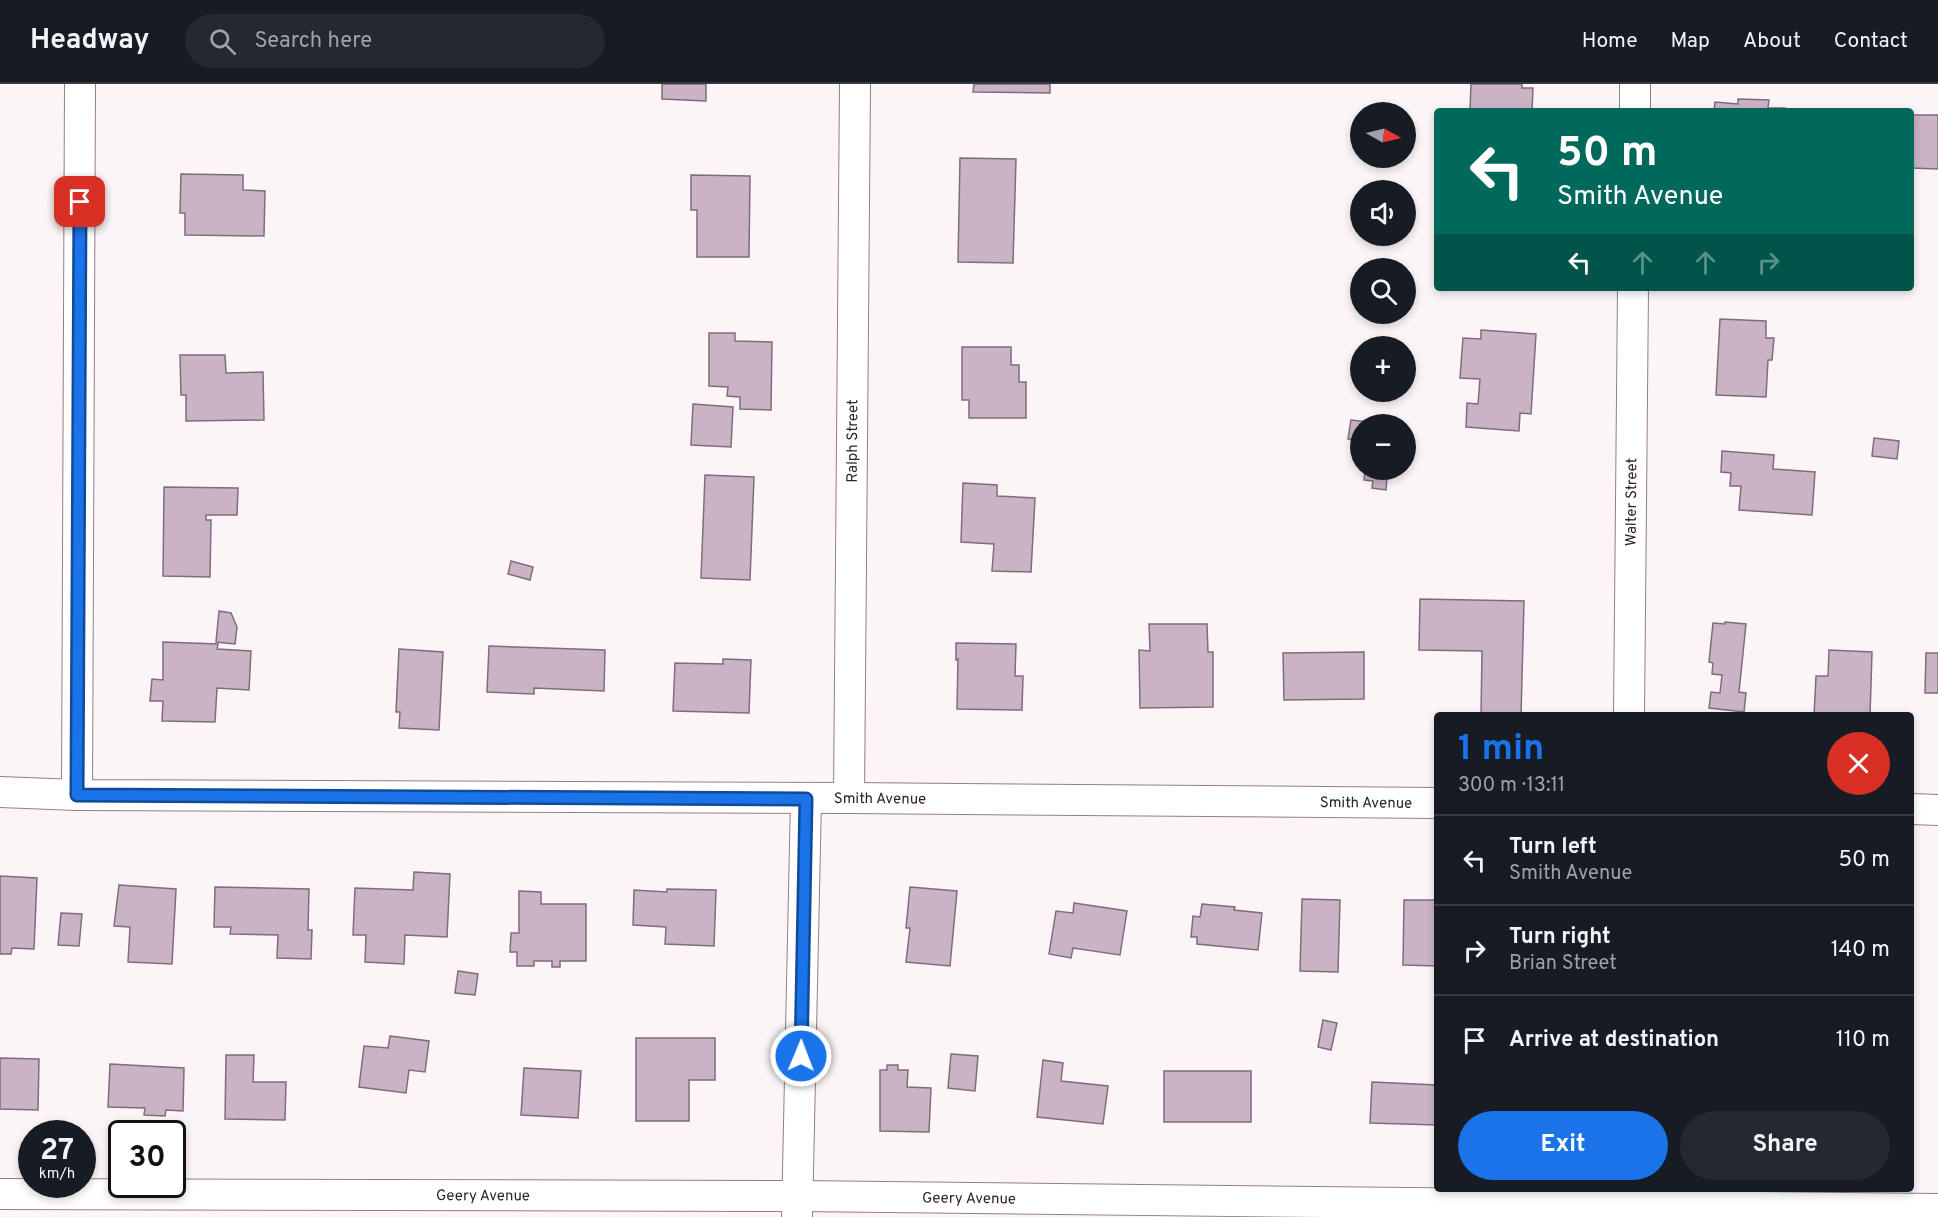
<!DOCTYPE html>
<meta charset="utf-8">
<style>
body{margin:0;font-family:Overpass,sans-serif;background:#242831;color:#f1f3f6;height:100vh;display:flex;flex-direction:column;font-size:22px;white-space:nowrap}
*{box-sizing:border-box;margin:0}
p{font-size:20px;color:#9ea1a6}
.icon{flex:none;width:33px;height:33px;fill:none;stroke:currentColor;stroke-width:2;stroke-linecap:round;stroke-linejoin:round}
.map{position:relative;flex:1;overflow:hidden}
.panel{position:absolute;left:1434px;top:628px;width:480px;height:480px;display:flex;flex-direction:column;background:#171b24;border-radius:6px;box-shadow:0 3px 9px #0003}
.panel>*{flex:none}
.top-card{position:absolute;left:1434px;top:24px;width:480px;height:183px;border-radius:6px;box-shadow:0 3px 9px #0003;background:#00695c;color:#fff;overflow:hidden}
.needle{width:39px;rotate:98deg}
.fabs{position:absolute;left:1350px;top:18px;display:grid;gap:12px}
.fabs a{display:grid;place-items:center;width:66px;height:66px;border-radius:50%;background:#171b24;box-shadow:0 3px 9px #0003;font-size:30px}
.speed{position:absolute;left:18px;top:1036px;display:flex;gap:12px;font-size:30px;font-weight:700;text-align:center}
.speed>*{display:grid;place-content:center;width:78px;height:78px;border-radius:50%;background:#171b24;box-shadow:0 3px 9px #0003;line-height:1}
.speed small{font-size:15px;font-weight:400}
.speed .limit{border:3px solid #111;border-radius:9px;background:#fff;color:#111}
.pin{position:absolute;display:grid;place-items:center;width:51px;height:51px;color:#fff;margin:-26px;border-radius:12px;box-shadow:0 3px 9px #0006}
.me{position:absolute;width:66px;margin:-33px;rotate:1deg;stroke-linejoin:round;filter:drop-shadow(0 0 4px #0008)}
.turn{display:flex;align-items:center;gap:21px;height:126px;padding:0 24px;font-size:27px}
.turn .icon{width:78px;height:78px;stroke-width:2.5}
.turn b{display:block;font-size:42px;line-height:51px}
.lanes{display:flex;align-items:center;height:57px;padding:0 24px;background:#0003;justify-content:center;gap:30px;direction:ltr}
.lanes .off{opacity:.35}
.round{display:grid;place-items:center;flex:none;width:63px;height:63px;border-radius:32px;background:#242831}
.head{display:flex;align-items:center;justify-content:space-between;height:102px;padding:0 24px}
h1{font-size:36px;font-weight:700;line-height:45px;color:#1a73e8}
.primary-button{display:flex;gap:12px;margin-top:auto;padding:12px 24px}
.primary-button a{flex:1;height:69px;border-radius:36px;background:#1a73e8;color:#fff;font-size:24px;font-weight:700;line-height:69px;text-align:center}
.primary-button a+a{background:#242831;color:#f1f3f6}
ul{padding:0;list-style:none}
li{display:flex;align-items:center;gap:18px;height:90px;padding:0 24px;border-top:2px solid #363941}
li div{flex:1}
li b{display:block;font-size:22px}
li em{font-style:normal}
header{display:flex;align-items:center;gap:36px;box-sizing:border-box;height:84px;padding:0 30px;background:#171b24;border-bottom:2px solid #363941}
header strong{font-size:28px}
nav{display:flex;gap:33px;margin-inline-start:auto;font-size:21px}
.search{width:420px;height:54px;background:#242831;display:flex;align-items:center;gap:15px;box-sizing:border-box;padding:0 21px;border-radius:33px;color:#9ea1a6;font-size:22px}
.map>svg:first-child{display:block}
.building{fill:#cab3c5;stroke:#816c7c;stroke-width:1.5}
.lines{fill:none;stroke-linecap:round;stroke-linejoin:round}
.minor-casing{stroke:#987c85;stroke-width:32}
.minor{stroke:#fff;stroke-width:30}
.route-casing{stroke:#114b97;stroke-width:15}
.route{stroke:#1a73e8;stroke-width:10}
.labels{text-anchor:middle;stroke-width:5;stroke-linejoin:round;paint-order:stroke}
.street-label{font-size:15px;fill:#2e2327;stroke:#fff}
</style>
<header>
<strong>Headway</strong>
<div class="search"><svg class="icon" aria-label="search" viewBox="0 0 24 24"><circle cx="10" cy="10" r="6"/><path d="M15 15l6 6"/></svg>Search here</div>
<nav><a>Home</a><a>Map</a><a>About</a><a>Contact</a></nav>
</header>
<div class="map">
<svg width="1938" height="1133" viewBox="0 0 1938 1133">
<rect width="100%" height="100%" fill="#fbf5f7"/>
<g class="building">
<polygon points="662,0 706,0 706,17 662,15"/>
<polygon points="974,0 1050,0 1050,9 973,8"/>
<polygon points="1471,0 1522,0 1522,4 1533,4 1532,27 1470,27"/>
<polygon points="1738,15 1769,16 1768,24 1785,24 1785,27 1714,27 1715,18 1738,20"/>
<polygon points="1911,31 1938,31 1938,85 1911,84"/>
<polygon points="960,74 1016,75 1013,179 958,178"/>
<polygon points="181,90 243,91 243,106 265,107 264,152 185,151 185,129 180,129"/>
<polygon points="691,91 750,92 749,173 697,173 697,126 691,126"/>
<polygon points="1720,235 1766,237 1766,254 1774,254 1772,276 1768,276 1766,313 1716,311"/>
<polygon points="1481,246 1536,250 1531,330 1520,329 1519,347 1466,343 1467,319 1478,320 1480,295 1460,294 1463,254 1481,255"/>
<polygon points="709,249 735,249 735,257 772,258 771,326 740,325 740,313 727,312 728,303 709,302"/>
<polygon points="962,263 1011,263 1011,281 1019,281 1019,298 1026,298 1026,334 969,334 969,316 962,316"/>
<polygon points="180,271 225,271 226,289 263,288 264,336 186,337 186,311 181,311"/>
<polygon points="693,320 733,323 731,363 691,361"/>
<polygon points="1351,336 1377,339 1376,340 1360,340 1360,357 1348,355"/>
<polygon points="1874,354 1899,357 1897,375 1872,372"/>
<polygon points="1722,367 1774,371 1773,385 1815,388 1812,431 1739,426 1741,402 1730,402 1731,389 1721,388"/>
<polygon points="1365,386 1384,386 1383,393 1387,393 1386,406 1372,404 1373,397 1364,396"/>
<polygon points="705,391 754,393 750,496 701,494"/>
<polygon points="963,399 997,401 997,412 1035,414 1031,488 992,487 994,460 961,458"/>
<polygon points="164,403 238,404 237,431 206,431 206,436 211,436 210,493 163,492"/>
<polygon points="511,477 533,483 530,496 508,490"/>
<polygon points="1420,515 1524,517 1521,632 1481,632 1482,567 1419,566"/>
<polygon points="219,527 231,529 237,543 235,560 216,558"/>
<polygon points="1725,538 1746,540 1739,608 1746,609 1744,628 1709,624 1711,608 1720,609 1722,591 1712,590 1713,579 1709,578 1713,539 1725,540"/>
<polygon points="1149,540 1207,540 1208,568 1213,568 1213,623 1140,624 1139,566 1150,567"/>
<polygon points="163,558 218,560 217,565 251,567 249,606 217,604 215,638 162,637 163,617 150,617 152,595 163,596"/>
<polygon points="956,559 1016,560 1015,592 1023,592 1022,626 957,625 958,575 956,576"/>
<polygon points="489,562 605,566 604,607 534,604 534,610 487,608"/>
<polygon points="399,565 443,568 439,646 399,644 400,628 396,628"/>
<polygon points="1829,566 1872,568 1870,632 1814,632 1816,592 1828,592"/>
<polygon points="1364,568 1364,615 1284,616 1283,569"/>
<polygon points="1926,569 1938,569 1938,609 1925,609"/>
<polygon points="723,575 751,576 749,629 673,627 675,579 723,580"/>
<polygon points="414,788 450,790 447,853 405,851 404,880 365,878 366,851 353,851 355,804 413,806"/>
<polygon points="0,792 37,794 34,865 12,864 11,870 0,870"/>
<polygon points="119,801 176,805 172,880 128,878 130,843 114,842"/>
<polygon points="215,803 309,805 308,846 312,846 311,875 277,874 278,851 230,850 231,843 214,843"/>
<polygon points="910,803 957,807 950,882 906,878 910,844 906,844"/>
<polygon points="667,805 716,806 714,862 665,860 666,843 633,841 634,806 667,808"/>
<polygon points="519,807 541,808 541,820 586,820 586,877 560,877 560,883 552,883 552,877 534,877 534,882 517,882 517,868 510,868 511,849 519,849"/>
<polygon points="1302,815 1340,816 1338,888 1300,887"/>
<polygon points="1404,816 1437,816 1437,882 1403,881"/>
<polygon points="1074,819 1127,827 1120,871 1073,864 1071,874 1049,870 1056,827 1073,829"/>
<polygon points="1202,820 1235,823 1234,826 1262,829 1258,866 1197,860 1197,853 1191,853 1193,832 1200,833"/>
<polygon points="61,829 82,830 79,862 58,861"/>
<polygon points="458,887 478,890 475,911 455,909"/>
<polygon points="1323,936 1337,939 1331,966 1318,963"/>
<polygon points="390,952 429,957 425,988 409,986 406,1009 359,1003 364,962 388,964"/>
<polygon points="636,954 715,954 715,996 689,996 689,1037 636,1037"/>
<polygon points="951,970 978,972 975,1007 948,1004"/>
<polygon points="226,971 254,971 253,998 286,998 285,1036 225,1035"/>
<polygon points="0,974 39,975 38,1026 0,1025"/>
<polygon points="1043,976 1063,979 1061,997 1108,1002 1103,1040 1037,1033"/>
<polygon points="110,980 184,984 183,1027 166,1026 165,1032 144,1031 145,1024 108,1023"/>
<polygon points="887,981 898,981 898,986 908,986 907,1003 931,1004 929,1048 880,1047 880,986 887,986"/>
<polygon points="524,984 581,987 578,1034 521,1031"/>
<rect x="1164" y="987" width="87" height="51"/>
<polygon points="1372,998 1437,1001 1437,1041 1370,1039"/>
</g>
<g class="lines">
<g class="minor-casing">
<g id="minor">
<polyline points="1635,27 1635,0"/>
<path id="s1" d="M1629,632L1633,204"/>
<path id="s2" d="M0,708L77,711L849,714L1437,719"/>
<polyline points="77,711 80,0"/>
<path id="s3" d="M849,714L855,0"/>
<polyline points="1911,725 1938,726"/>
<path id="s4" d="M0,1110L798,1112L1938,1125"/>
<polyline points="797,1133 806,715"/>
</g>
</g>
<use href="#minor" class="minor"/>
</g>
<g class="lines">
<g class="route-casing">
<polyline id="route" points="80,118 77,711 806,715 801,972"/>
</g>
<use href="#route" class="route"/>
</g>
<g class="labels">
<g class="street-label">
<text dy="5" stroke="none"><textPath href="#s3" startOffset="357">Ralph Street</textPath></text>
<text dy="5" stroke="none"><textPath href="#s1" startOffset="214">Walter Street</textPath></text>
<text dy="5" stroke="none"><textPath href="#s2" startOffset="880">Smith Avenue</textPath></text>
<text dy="5" stroke="none"><textPath href="#s2" startOffset="1366">Smith Avenue</textPath></text>
<text dy="5" stroke="none"><textPath href="#s4" startOffset="483">Geery Avenue</textPath></text>
<text dy="5" stroke="none"><textPath href="#s4" startOffset="969">Geery Avenue</textPath></text>
</g>
</g>
</svg>
<div class="fabs">
<a><svg class="needle" viewBox="-14 -14 28 28"><path d="M0-13l5 13h-10z" fill="#e53935"/><path d="M0 13l5-13h-10z" fill="#9ea1a6"/></svg></a>
<a><svg class="icon" aria-label="sound" viewBox="0 0 24 24"><path d="M4 9h4l5-4v14l-5-4H4zM17 9q2 3 0 6"/></svg></a>
<a><svg class="icon" aria-label="search" viewBox="0 0 24 24"><circle cx="10" cy="10" r="6"/><path d="M15 15l6 6"/></svg></a>
<a>+</a>
<a>−</a>
</div>
<div class="speed"><div>27<small>km/h</small></div><div class="limit">30</div></div>
<div class="pin" style="left:80px;top:118px;background:#d93025"><svg class="icon" aria-label="arrive" viewBox="0 0 24 24"><path d="M6 21V4h12l-3 4 3 4H6"/></svg></div>
<svg class="me" style="left:801px;top:972px" viewBox="-20 -20 40 40"><circle r="17" fill="#1a73e8" stroke="#fff" stroke-width="3"/><path d="M0-11L8 9 0 5-8 9z" fill="#fff"/></svg>
<div class="top-card">
<div class="turn"><svg class="icon" aria-label="left" viewBox="0 0 24 24"><path d="M17 20v-9H6M10 6l-5 5 5 5"/></svg><div><b>50 m</b>Smith Avenue</div></div>
<div class="lanes"><svg class="icon" aria-label="left" viewBox="0 0 24 24"><path d="M17 20v-9H6M10 6l-5 5 5 5"/></svg><svg class="icon off" aria-label="ahead" viewBox="0 0 24 24"><path d="M12 20V5M6 11l6-6 6 6"/></svg><svg class="icon off" aria-label="ahead" viewBox="0 0 24 24"><path d="M12 20V5M6 11l6-6 6 6"/></svg><svg class="icon off" aria-label="right" viewBox="0 0 24 24"><path d="M7 20v-9h11M14 6l5 5-5 5"/></svg></div>
</div>
<section class="panel">
<div class="head"><div><h1>1 min</h1><p>300 m · 13:11</p></div><a class="round" style="background:#d93025;color:#fff"><svg class="icon" aria-label="close" viewBox="0 0 24 24"><path d="M6 6l12 12M18 6L6 18"/></svg></a></div>
<ul>
<li><svg class="icon" aria-label="left" viewBox="0 0 24 24"><path d="M17 20v-9H6M10 6l-5 5 5 5"/></svg><div><b>Turn left</b><p>Smith Avenue</p></div><em>50 m</em></li>
<li><svg class="icon" aria-label="right" viewBox="0 0 24 24"><path d="M7 20v-9h11M14 6l5 5-5 5"/></svg><div><b>Turn right</b><p>Brian Street</p></div><em>140 m</em></li>
<li><svg class="icon" aria-label="arrive" viewBox="0 0 24 24"><path d="M6 21V4h12l-3 4 3 4H6"/></svg><div><b>Arrive at destination</b></div><em>110 m</em></li>
</ul>
<div class="primary-button"><a>Exit</a><a>Share</a></div>
</section>
</div>
